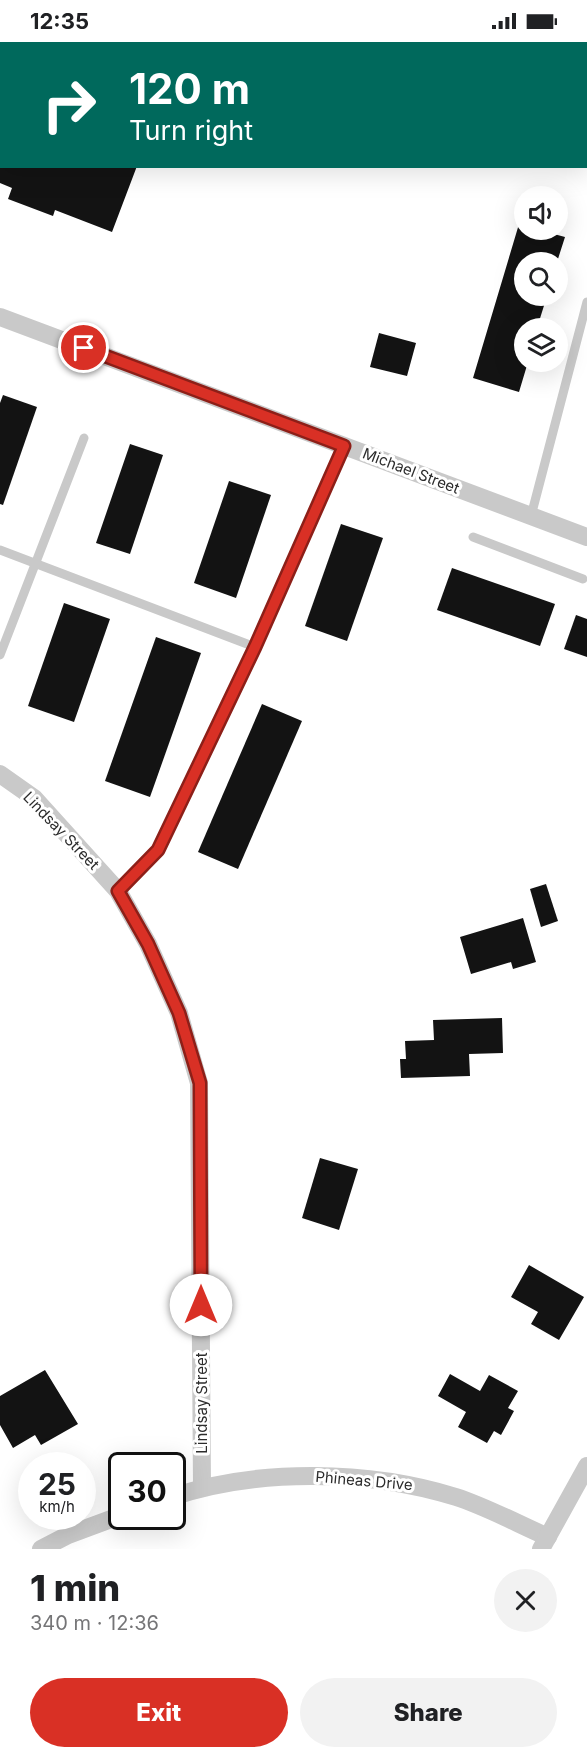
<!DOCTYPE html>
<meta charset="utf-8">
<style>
body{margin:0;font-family:Inter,sans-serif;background:#f2f2f2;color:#202124;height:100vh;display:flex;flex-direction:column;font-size:22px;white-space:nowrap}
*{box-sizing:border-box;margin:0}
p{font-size:20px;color:#757577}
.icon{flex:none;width:33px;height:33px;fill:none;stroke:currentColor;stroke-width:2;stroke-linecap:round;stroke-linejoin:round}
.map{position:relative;height:1507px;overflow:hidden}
.side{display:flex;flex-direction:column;background:#fff;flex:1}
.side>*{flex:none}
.guide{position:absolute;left:0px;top:0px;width:588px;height:126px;box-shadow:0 6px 24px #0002;background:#00695c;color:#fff;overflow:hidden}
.tools{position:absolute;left:514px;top:144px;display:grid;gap:12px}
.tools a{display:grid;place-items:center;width:54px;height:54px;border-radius:50%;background:#fff;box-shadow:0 6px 24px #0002;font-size:30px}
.speed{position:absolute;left:18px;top:1410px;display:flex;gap:12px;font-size:30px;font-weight:700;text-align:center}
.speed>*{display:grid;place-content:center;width:78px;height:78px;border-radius:50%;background:#fff;box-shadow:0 6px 24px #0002;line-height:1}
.speed small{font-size:15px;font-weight:400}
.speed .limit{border:3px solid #111;border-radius:9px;background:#fff;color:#111}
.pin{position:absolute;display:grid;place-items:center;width:51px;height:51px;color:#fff;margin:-26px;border:3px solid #fff;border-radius:50%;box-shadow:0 2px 6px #0007}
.me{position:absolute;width:66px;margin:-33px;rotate:0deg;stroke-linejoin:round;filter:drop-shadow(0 0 4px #0008)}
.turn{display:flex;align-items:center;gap:21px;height:126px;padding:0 30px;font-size:27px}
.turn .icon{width:78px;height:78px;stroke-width:2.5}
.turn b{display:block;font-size:42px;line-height:51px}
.round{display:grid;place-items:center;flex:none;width:63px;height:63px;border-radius:32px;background:#f2f2f2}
.head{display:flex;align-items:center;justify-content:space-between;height:102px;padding:0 30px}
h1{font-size:36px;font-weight:800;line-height:45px}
.cta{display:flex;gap:12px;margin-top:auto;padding:12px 30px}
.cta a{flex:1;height:69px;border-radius:36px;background:#d93025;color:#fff;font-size:24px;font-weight:800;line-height:69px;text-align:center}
.cta a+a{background:#f2f2f2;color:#202124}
.status{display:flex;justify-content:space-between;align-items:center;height:42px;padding:0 30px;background:#fff;direction:ltr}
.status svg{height:16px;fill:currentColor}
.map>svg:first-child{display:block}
.building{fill:#131313}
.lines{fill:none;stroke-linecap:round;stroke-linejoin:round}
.service{stroke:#c9c9c9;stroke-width:9}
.minor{stroke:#c9c9c9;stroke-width:18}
.route-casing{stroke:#8d1f18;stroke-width:15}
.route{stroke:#d93025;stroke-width:10}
.labels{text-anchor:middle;stroke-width:6;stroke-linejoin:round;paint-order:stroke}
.street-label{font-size:15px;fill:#2c2c2c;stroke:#fff}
</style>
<div class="status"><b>12:35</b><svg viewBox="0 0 49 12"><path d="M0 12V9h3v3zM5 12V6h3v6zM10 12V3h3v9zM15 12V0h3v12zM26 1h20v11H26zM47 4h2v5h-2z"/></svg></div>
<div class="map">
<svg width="587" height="1507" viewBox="0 0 587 1507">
<rect width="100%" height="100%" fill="#fff"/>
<g class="building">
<polygon points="0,124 137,124 112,190 55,168 53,174 8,157 12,146 0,141"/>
<polygon points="519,182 525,183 525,188 539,188 565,195 557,220 525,220 525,254 547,254 537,286 525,286 525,320 528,320 519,350 473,336"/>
<polygon points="379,291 416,301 407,334 370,325"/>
<polygon points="3,353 37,365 3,463 0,462 0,361"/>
<polygon points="130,402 163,413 130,512 96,501"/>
<polygon points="229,439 271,453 236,556 194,541"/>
<polygon points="341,482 383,496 347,599 305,584"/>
<polygon points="452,526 555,562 540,604 437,568"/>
<polygon points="64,561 110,577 74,680 28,664"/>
<polygon points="576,573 587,577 587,615 564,607"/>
<polygon points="156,595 201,611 150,755 105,739"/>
<polygon points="262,662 302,679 238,827 198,810"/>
<polygon points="546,842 558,879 541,885 530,847"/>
<polygon points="523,876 536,920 513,927 511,920 471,932 460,895"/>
<polygon points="502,976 503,1011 469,1012 470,1034 401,1036 400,1017 406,1017 405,999 434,998 433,978"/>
<polygon points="320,1116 358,1127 339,1188 302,1176"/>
<polygon points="529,1223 584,1255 559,1298 531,1282 538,1270 511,1255"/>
<polygon points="45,1328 78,1382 41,1403 35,1393 13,1406 0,1383 0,1354"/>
<polygon points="450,1332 480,1349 489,1333 518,1349 508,1366 514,1369 501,1393 494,1389 487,1401 458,1385 466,1370 438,1354"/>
</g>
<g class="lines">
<g class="service">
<polyline points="531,474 587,260"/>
<polyline points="473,495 583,537"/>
<polyline points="0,508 255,605 344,404"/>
<polyline points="0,613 84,396"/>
<polyline points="118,849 158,808 255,605"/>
</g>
<g class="minor">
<polyline points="0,275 587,495"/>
<polyline points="0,732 34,756 118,849 148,902 179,971 199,1041 202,1445"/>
<path d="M172,1455C259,1426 369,1428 456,1455C487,1465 518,1482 548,1495"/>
<polyline points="41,1507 68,1493 122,1473"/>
<polyline points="541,1507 587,1424"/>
</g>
</g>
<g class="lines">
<g class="route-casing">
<polyline id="route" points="84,306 344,404 255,605 158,808 118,849 148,902 179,971 200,1041 201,1263"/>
</g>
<use href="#route" class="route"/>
</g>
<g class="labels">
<g class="street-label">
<text transform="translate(411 429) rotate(21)" y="5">Michael Street</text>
<text transform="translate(61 789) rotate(46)" y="5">Lindsay Street</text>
<text transform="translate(202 1361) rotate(-90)" y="5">Lindsay Street</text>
<text transform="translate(364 1439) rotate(5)" y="5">Phineas Drive</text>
</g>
</g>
</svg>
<div class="tools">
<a><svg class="icon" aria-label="sound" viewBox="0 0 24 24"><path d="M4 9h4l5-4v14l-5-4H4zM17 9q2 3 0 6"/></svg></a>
<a><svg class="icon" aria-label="search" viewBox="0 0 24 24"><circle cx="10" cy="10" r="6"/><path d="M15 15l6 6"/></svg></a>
<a><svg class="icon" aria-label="layers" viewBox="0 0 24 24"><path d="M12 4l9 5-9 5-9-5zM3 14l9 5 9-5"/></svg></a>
</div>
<div class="speed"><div>25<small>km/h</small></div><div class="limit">30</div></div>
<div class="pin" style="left:84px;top:306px;background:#d93025"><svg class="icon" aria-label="arrive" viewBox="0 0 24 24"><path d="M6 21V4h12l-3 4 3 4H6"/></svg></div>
<svg class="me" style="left:201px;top:1263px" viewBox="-20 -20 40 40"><circle r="19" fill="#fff"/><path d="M0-13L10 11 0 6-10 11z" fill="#d93025"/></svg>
<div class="guide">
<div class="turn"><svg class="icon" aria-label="right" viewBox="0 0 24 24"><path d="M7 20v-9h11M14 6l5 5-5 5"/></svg><div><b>120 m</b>Turn right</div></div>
</div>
</div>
<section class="side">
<div class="head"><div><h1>1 min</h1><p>340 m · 12:36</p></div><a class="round"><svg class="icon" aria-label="close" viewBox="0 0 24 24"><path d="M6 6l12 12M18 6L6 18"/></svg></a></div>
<div class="cta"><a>Exit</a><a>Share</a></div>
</section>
